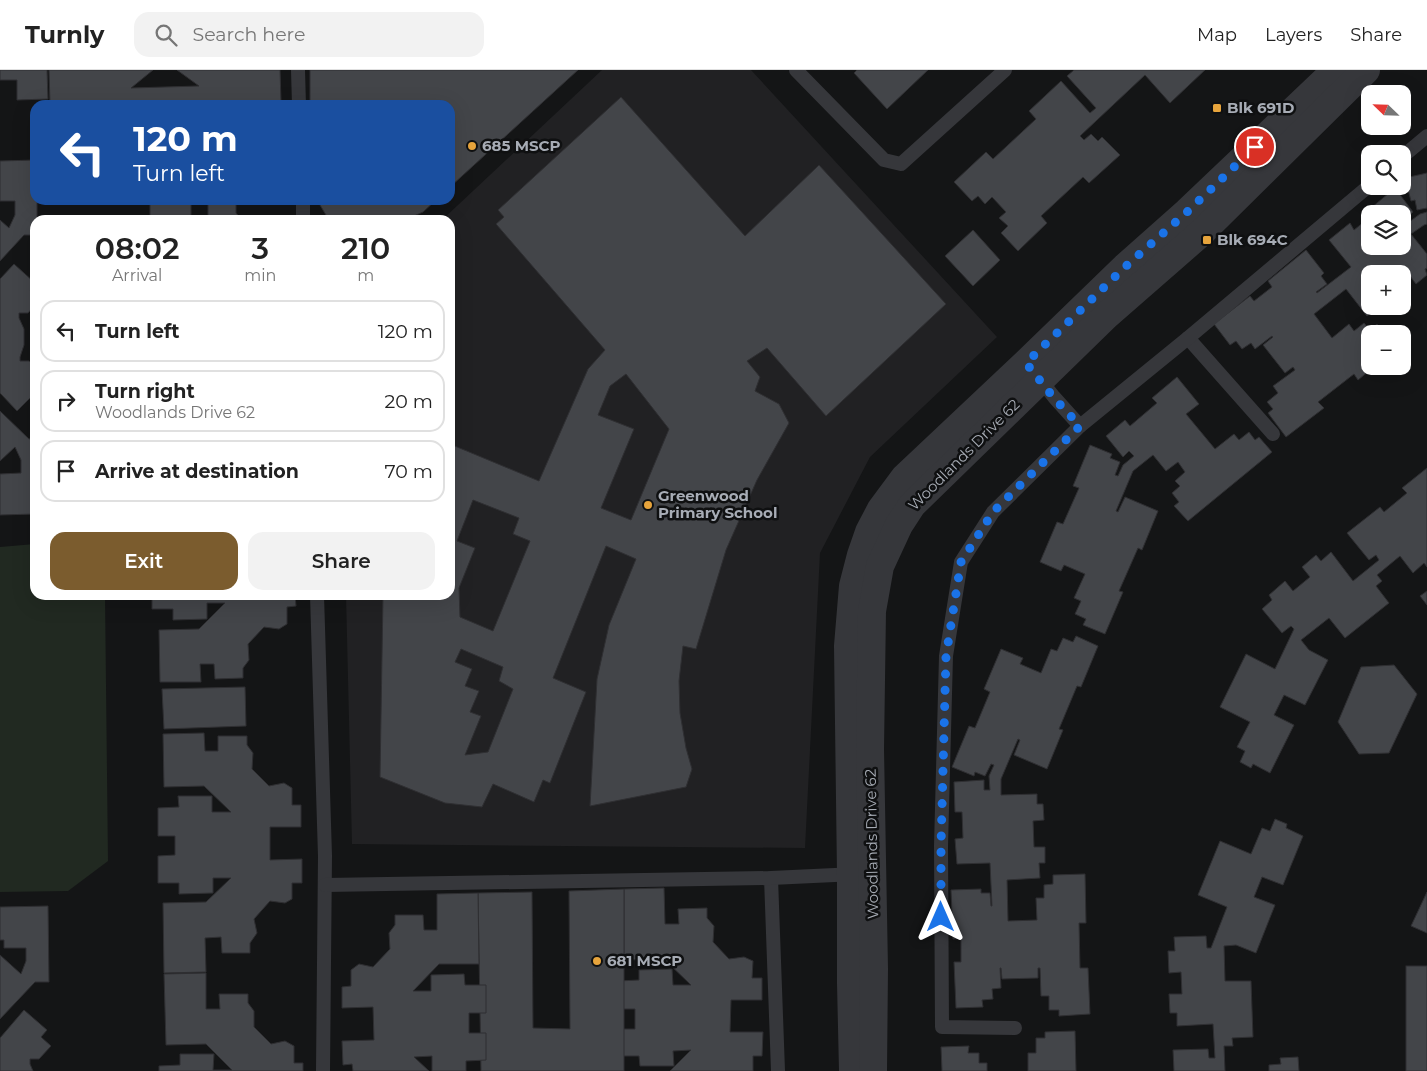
<!DOCTYPE html>
<meta charset="utf-8">
<style>
body{margin:0;font-family:Montserrat,sans-serif;background:#f2f2f2;color:#222;height:100vh;display:flex;flex-direction:column;font-size:19px;white-space:nowrap}
*{box-sizing:border-box;margin:0}
p{font-size:16px;color:#767676}
.icon{flex:none;width:28px;height:28px;fill:none;stroke:currentColor;stroke-width:2;stroke-linecap:round;stroke-linejoin:round}
.map{position:relative;flex:1;overflow:hidden}
.drawer{position:absolute;left:30px;top:145px;width:425px;height:385px;display:flex;flex-direction:column;background:#fff;border-radius:15px;box-shadow:0 5px 20px #0002}
.drawer>*{flex:none}
.guide{position:absolute;left:30px;top:30px;width:425px;height:105px;border-radius:15px;box-shadow:0 5px 20px #0002;background:#1a4fa0;color:#fff;overflow:hidden}
.needle{width:32px;rotate:293deg}
.fabs{position:absolute;left:1361px;top:15px;display:grid;gap:10px}
.fabs a{display:grid;place-items:center;width:50px;height:50px;border-radius:10px;background:#fff;box-shadow:0 5px 20px #0002;font-size:25px}
.pin{position:absolute;display:grid;place-items:center;width:42px;height:42px;color:#fff;margin:-21px;border:2px solid #fff;border-radius:50%;box-shadow:0 1px 5px #0007}
.me{position:absolute;width:55px;margin:-28px;rotate:0deg;stroke-linejoin:round;filter:drop-shadow(0 0 4px #0008)}
.turn{display:flex;align-items:center;gap:18px;height:105px;padding:0 20px;font-size:22px}
.turn .icon{width:65px;height:65px;stroke-width:2.5}
.turn b{display:block;font-size:35px;line-height:42px}
.eta{display:flex;justify-content:space-evenly;align-items:center;height:85px;text-align:center}
.eta b{font-size:30px;font-weight:600;line-height:35px}
.primary-button{display:flex;gap:10px;margin-top:auto;padding:10px 20px}
.primary-button a{flex:1;height:58px;border-radius:15px;background:#7b5c2e;color:#fff;font-size:20px;font-weight:600;line-height:58px;text-align:center}
.primary-button a+a{background:#f2f2f2;color:#222}
ul{padding:0;list-style:none}
li{display:flex;align-items:center;gap:15px;height:62px;margin:0 10px 8px;padding:0 10px;border:2px solid #e0e0e0;border-radius:15px}
li div{flex:1}
li b{display:block;font-size:19px}
li em{font-style:normal}
header{display:flex;align-items:center;gap:30px;box-sizing:border-box;height:70px;padding:0 25px;background:#fff;border-bottom:1px solid #e0e0e0}
header strong{font-size:24px}
nav{display:flex;gap:28px;margin-inline-start:auto;font-size:18px}
.search{width:350px;height:45px;background:#f2f2f2;display:flex;align-items:center;gap:12px;box-sizing:border-box;padding:0 18px;border-radius:15px;color:#767676;font-size:19px}
.map>svg:first-child{display:block}
.built{fill:#212123}
.green{fill:#212921}
.building{fill:#434549;stroke:#2f2f32;fill-rule:evenodd}
.lines{fill:none;stroke-linecap:round;stroke-linejoin:round}
.service{stroke:#36373b;stroke-width:14}
.minor{stroke:#36373b;stroke-width:28}
.route{stroke:#1a73e8;stroke-width:9;stroke-dasharray:0 16.2}
.poi-dot{fill:#e7a43c;stroke:#0f1011;stroke-width:2}
.labels{text-anchor:middle;stroke-width:5;stroke-linejoin:round;paint-order:stroke}
.poi-label{font-size:15px;font-weight:bold;fill:#a7acb5;stroke:#0f1011;text-anchor:start}
.street-label{font-size:15px;fill:#a7acb5;stroke:#0f1011}
</style>
<header>
<strong>Turnly</strong>
<div class="search"><svg class="icon" aria-label="search" viewBox="0 0 24 24"><circle cx="10" cy="10" r="6"/><path d="M15 15l6 6"/></svg>Search here</div>
<nav><a>Map</a><a>Layers</a><a>Share</a></nav>
</header>
<div class="map">
<svg width="1427" height="1001" viewBox="0 0 1427 1001">
<rect width="100%" height="100%" fill="#141516"/>
<polygon class="built" points="602,0 751,0 997,267 870,387 820,483 805,778 352,774 346,525 450,525 450,150 442,150"/>
<polygon class="green" points="35,474 35,525 105,525 108,791 68,821 0,822 0,477"/>
<g class="building">
<polygon points="0,0 47,0 48,29 17,30 17,10 0,10"/>
<polygon points="49,0 153,0 131,18 199,16 177,0 280,0 281,31 236,31 233,35 50,34"/>
<polygon points="310,0 578,0 450,117 450,35 310,35"/>
<polygon points="857,0 928,0 887,39 854,3"/>
<polygon points="1074,0 1205,0 1170,33 1145,5 1080,66 1084,70 1091,64 1098,71 1102,67 1120,85 1089,113 1083,107 1041,146 1047,153 1018,181 1001,163 1008,156 999,148 1006,142 992,127 985,134 978,126 972,131 954,112 986,82 993,89 1036,49 1029,41 1061,11 1090,43 1096,38 1067,6"/>
<path d="M621,27L745,166L819,95L946,234L826,346L767,278L747,291L760,307L755,321L779,334L789,353L757,410L726,480L696,579L683,576L679,611L680,643L686,678L692,699L686,717L590,736L597,609L609,555L636,489L606,476L553,608L586,622L550,713L543,710L534,732L493,714L482,737L445,733L380,707L383,525H450V374L539,411L588,299L605,280L496,154L504,147L498,140ZM626,304L669,359L631,450L601,438L634,359L598,345L610,316ZM473,430L519,448L513,464L530,471L493,561L460,547L459,518L475,478L457,471ZM461,579L503,597L499,611L513,619L488,682L465,685L481,646L470,642L479,621L465,616L472,599L455,592Z"/>
<polygon points="35,90 35,130 37,130 37,150 35,150 35,165 24,165 0,191 0,150 9,158 15,145 15,131 0,131 0,91"/>
<polygon points="1427,103 1427,138 1417,140 1415,130 1411,131 1405,108"/>
<polygon points="1395,118 1413,142 1406,148 1409,152 1420,144 1427,142 1427,154 1424,155 1411,164 1427,184 1427,198 1425,199 1427,205 1416,214 1410,206 1402,211 1402,204 1370,204 1370,236 1379,236 1367,246 1346,219 1314,244 1332,268 1349,254 1354,261 1364,253 1370,260 1377,254 1384,264 1370,264 1370,296 1375,296 1358,310 1354,304 1318,332 1324,338 1286,367 1268,343 1273,339 1267,332 1278,323 1273,316 1295,300 1293,297 1285,303 1263,275 1273,267 1272,266 1255,279 1251,273 1242,279 1236,271 1230,275 1214,254 1250,226 1254,231 1272,217 1268,211 1306,180 1324,203 1321,206 1327,214 1316,222 1317,223 1351,197 1329,170 1350,153 1354,160 1370,147 1370,176 1402,176 1402,144 1374,144 1375,143 1371,138"/>
<rect x="150" y="130" width="41" height="20"/>
<polygon points="317,130 436,130 423,142 405,150 329,150"/>
<polygon points="208,133 236,133 236,143 242,150 208,150"/>
<polygon points="973,160 1000,190 973,216 945,186"/>
<polygon points="14,194 35,213 35,215 30,221 35,225 35,235 28,243 19,243 19,248 24,259 24,275 20,287 20,291 29,291 35,297 35,310 32,313 35,317 35,323 17,341 0,323 0,209"/>
<polygon points="1177,307 1199,334 1186,344 1215,379 1234,364 1239,370 1249,362 1255,370 1259,367 1272,382 1188,451 1174,436 1179,432 1172,423 1180,416 1175,411 1185,402 1178,392 1166,401 1153,385 1133,401 1116,441 1118,442 1125,427 1158,441 1142,480 1138,478 1119,521 1123,522 1105,564 1083,555 1086,549 1075,544 1081,531 1074,528 1085,504 1064,495 1061,501 1040,492 1057,452 1063,454 1079,418 1073,416 1090,375 1112,384 1110,388 1120,392 1115,405 1118,406 1123,395 1134,386 1129,381 1123,387 1106,366 1125,350 1130,356 1157,333 1152,328"/>
<polygon points="0,341 29,369 35,368 35,444 0,445 0,404 21,403 21,390 15,377 0,391"/>
<polygon points="1427,398 1427,497 1424,493 1413,503 1400,486 1377,505 1382,511 1376,516 1389,533 1345,568 1329,548 1301,570 1309,580 1328,590 1305,635 1284,625 1274,645 1294,655 1270,703 1253,694 1251,698 1240,692 1245,681 1237,677 1250,652 1220,637 1246,584 1275,599 1294,559 1291,556 1282,563 1262,539 1272,530 1269,525 1285,511 1293,521 1310,507 1302,497 1316,485 1321,491 1331,482 1353,511 1379,490 1376,485 1369,490 1347,463 1380,437 1384,442 1407,423 1402,418"/>
<polygon points="1427,521 1427,535 1420,526"/>
<polygon points="152,525 295,525 296,536 287,537 287,554 279,559 264,557 248,574 249,590 243,598 243,608 215,609 214,594 200,594 201,612 160,612 159,560 199,559 225,533 207,533 207,549 173,550 173,539 152,539"/>
<polygon points="1076,566 1098,576 1081,617 1077,616 1059,659 1063,660 1047,699 1014,685 1020,670 1018,669 1001,709 1001,725 1037,724 1037,734 1043,734 1044,750 1033,751 1034,777 1045,777 1045,793 1039,793 1040,808 1007,810 1008,851 1037,850 1036,828 1044,828 1044,815 1053,814 1053,805 1085,804 1086,853 1079,853 1080,898 1088,898 1090,944 1059,946 1059,940 1049,940 1049,926 1041,926 1040,898 1038,898 1038,908 1002,909 1001,898 1000,898 1001,918 992,919 993,929 982,930 983,937 956,938 954,892 961,892 961,868 953,869 951,820 981,819 981,823 990,823 991,836 992,836 990,793 957,794 955,769 963,768 962,742 955,742 954,712 984,710 984,720 990,720 989,706 994,695 991,694 985,706 975,702 974,706 952,697 969,656 975,658 990,622 984,619 1001,579 1023,588 1020,594 1041,603 1051,579 1057,581 1063,568 1073,572"/>
<polygon points="1394,595 1417,624 1389,683 1359,684 1338,652 1361,597"/>
<polygon points="245,617 246,656 164,659 162,619"/>
<polygon points="204,663 205,681 218,681 218,666 247,666 247,675 253,683 252,699 269,716 284,713 292,718 292,735 301,735 301,757 270,757 270,790 302,789 302,813 292,813 292,829 285,833 270,831 254,849 257,863 250,873 250,883 222,883 221,867 205,868 206,902 164,903 163,833 206,832 231,808 213,808 213,823 179,824 179,813 158,813 158,786 175,785 175,766 158,766 158,738 179,737 178,726 212,726 212,742 231,742 204,716 164,717 163,664"/>
<polygon points="1275,749 1287,754 1286,758 1303,766 1283,815 1262,807 1254,827 1275,835 1256,883 1236,875 1224,876 1225,911 1251,911 1253,967 1232,968 1233,976 1224,976 1225,1001 1174,1001 1173,980 1208,979 1209,988 1215,988 1213,954 1177,956 1177,943 1170,943 1169,924 1182,924 1181,902 1169,903 1168,881 1175,881 1174,867 1206,866 1207,878 1211,878 1227,837 1198,825 1220,771 1251,784 1262,758 1270,761"/>
<polygon points="664,818 665,854 679,854 678,839 707,838 707,848 714,856 713,872 729,889 744,887 753,891 752,908 762,908 762,930 731,930 730,962 763,962 762,986 753,986 753,1001 670,1001 691,980 673,981 674,996 640,996 639,986 619,986 619,959 635,959 635,939 618,939 618,911 639,910 639,900 672,899 673,915 691,915 664,889 624,890 624,819"/>
<polygon points="624,819 624,1001 481,1001 478,823 532,822 533,958 570,959 569,821"/>
<polygon points="1427,822 1427,863 1411,856"/>
<polygon points="478,823 479,894 439,894 413,921 431,921 431,905 464,904 465,915 486,915 486,943 469,943 469,963 486,963 486,990 466,991 466,1001 432,1001 432,986 414,987 429,1001 353,1001 352,994 343,995 342,971 374,970 373,937 342,938 342,917 351,916 351,900 359,894 373,897 390,879 389,863 395,855 395,845 423,845 424,860 437,860 437,824"/>
<polygon points="48,836 49,912 35,912 0,949 0,885 21,904 26,891 26,878 4,878 4,870 0,870 0,837"/>
<rect x="1406" y="896" width="21" height="105"/>
<polygon points="206,903 206,939 220,939 219,924 248,924 248,933 254,941 254,957 271,974 285,971 294,976 294,993 303,993 303,1001 159,1001 159,996 180,995 180,984 214,984 213,1000 232,1000 206,974 166,975 164,904"/>
<polygon points="24,940 47,960 41,967 51,976 39,989 30,989 30,994 33,1001 0,1001 0,968"/>
<polygon points="1075,961 1076,1001 1028,1001 1028,983 1036,983 1036,968 1045,968 1045,962"/>
<polygon points="969,976 968,983 979,983 979,993 987,993 987,1001 942,1001 941,977"/>
<polygon points="1298,987 1299,1001 1269,1001 1269,995 1281,994 1280,988"/>
</g>
<g class="lines">
<g class="service">
<polyline points="298,0 299,35"/>
<polyline points="796,0 884,90 901,94 1005,0"/>
<polyline points="1402,87 1427,66"/>
<polyline points="303,130 303,150"/>
<polyline points="1188,268 1273,364"/>
<polyline points="1038,307 1054,327 1080,356"/>
<polyline points="317,525 325,786 323,1001"/>
<polyline points="771,808 778,1001"/>
<polyline points="325,815 771,808 856,804"/>
<polyline points="1015,958 942,957 941,776 946,586 961,492 993,442 1080,356 1188,268 1370,115"/>
</g>
<g class="minor">
<polyline points="853,1001 851,913 851,805 848,576 853,516 861,485 869,462 881,439 904,408 1026,293 1125,197 1187,142 1336,0"/>
<polyline points="873,1001 874,899 870,679 872,541 880,496 899,455 912,435 1106,246 1201,163 1366,0"/>
</g>
</g>
<g class="lines">
<polyline class="route" points="941,847 941,776 946,586 961,492 993,442 1080,356 1054,328 1026,293 1125,197 1187,142 1255,77"/>
</g>
<g class="poi-dot">
<rect x="1212" y="33" width="10" height="10" rx="2.5"/>
<circle cx="472" cy="76" r="5"/>
<rect x="1202" y="165" width="10" height="10" rx="2.5"/>
<circle cx="648" cy="435" r="5"/>
<circle cx="597" cy="891" r="5"/>
</g>
<g class="labels">
<g class="poi-label">
<text x="1227" y="43">Blk 691D</text>
<text x="482" y="81">685 MSCP</text>
<text x="1217" y="175">Blk 694C</text>
<text x="658" y="431">Greenwood<tspan x="658" dy="17">Primary School</tspan></text>
<text x="607" y="896">681 MSCP</text>
</g>
<g class="street-label">
<text transform="translate(964 385) rotate(-45)" y="5">Woodlands Drive 62</text>
<text transform="translate(872 774) rotate(-91)" y="5">Woodlands Drive 62</text>
</g>
</g>
</svg>
<div class="fabs">
<a><svg class="needle" viewBox="-14 -14 28 28"><path d="M0-13l5 13h-10z" fill="#e53935"/><path d="M0 13l5-13h-10z" fill="#767676"/></svg></a>
<a><svg class="icon" aria-label="search" viewBox="0 0 24 24"><circle cx="10" cy="10" r="6"/><path d="M15 15l6 6"/></svg></a>
<a><svg class="icon" aria-label="layers" viewBox="0 0 24 24"><path d="M12 4l9 5-9 5-9-5zM3 14l9 5 9-5"/></svg></a>
<a>+</a>
<a>−</a>
</div>
<div class="pin" style="left:1255px;top:77px;background:#d93025"><svg class="icon" aria-label="arrive" viewBox="0 0 24 24"><path d="M6 21V4h12l-3 4 3 4H6"/></svg></div>
<svg class="me" style="left:941px;top:847px" viewBox="-20 -20 40 40"><path d="M0-17L14 15 0 8-14 15z" fill="#1a73e8" stroke="#fff" stroke-width="4"/></svg>
<div class="guide">
<div class="turn"><svg class="icon" aria-label="left" viewBox="0 0 24 24"><path d="M17 20v-9H6M10 6l-5 5 5 5"/></svg><div><b>120 m</b>Turn left</div></div>
</div>
<section class="drawer">
<div class="eta">
<div><b>08:02</b><p>Arrival</p></div>
<div><b>3</b><p>min</p></div>
<div><b>210</b><p>m</p></div>
</div>
<ul>
<li><svg class="icon" aria-label="left" viewBox="0 0 24 24"><path d="M17 20v-9H6M10 6l-5 5 5 5"/></svg><div><b>Turn left</b></div><em>120 m</em></li>
<li><svg class="icon" aria-label="right" viewBox="0 0 24 24"><path d="M7 20v-9h11M14 6l5 5-5 5"/></svg><div><b>Turn right</b><p>Woodlands Drive 62</p></div><em>20 m</em></li>
<li><svg class="icon" aria-label="arrive" viewBox="0 0 24 24"><path d="M6 21V4h12l-3 4 3 4H6"/></svg><div><b>Arrive at destination</b></div><em>70 m</em></li>
</ul>
<div class="primary-button"><a>Exit</a><a>Share</a></div>
</section>
</div>
